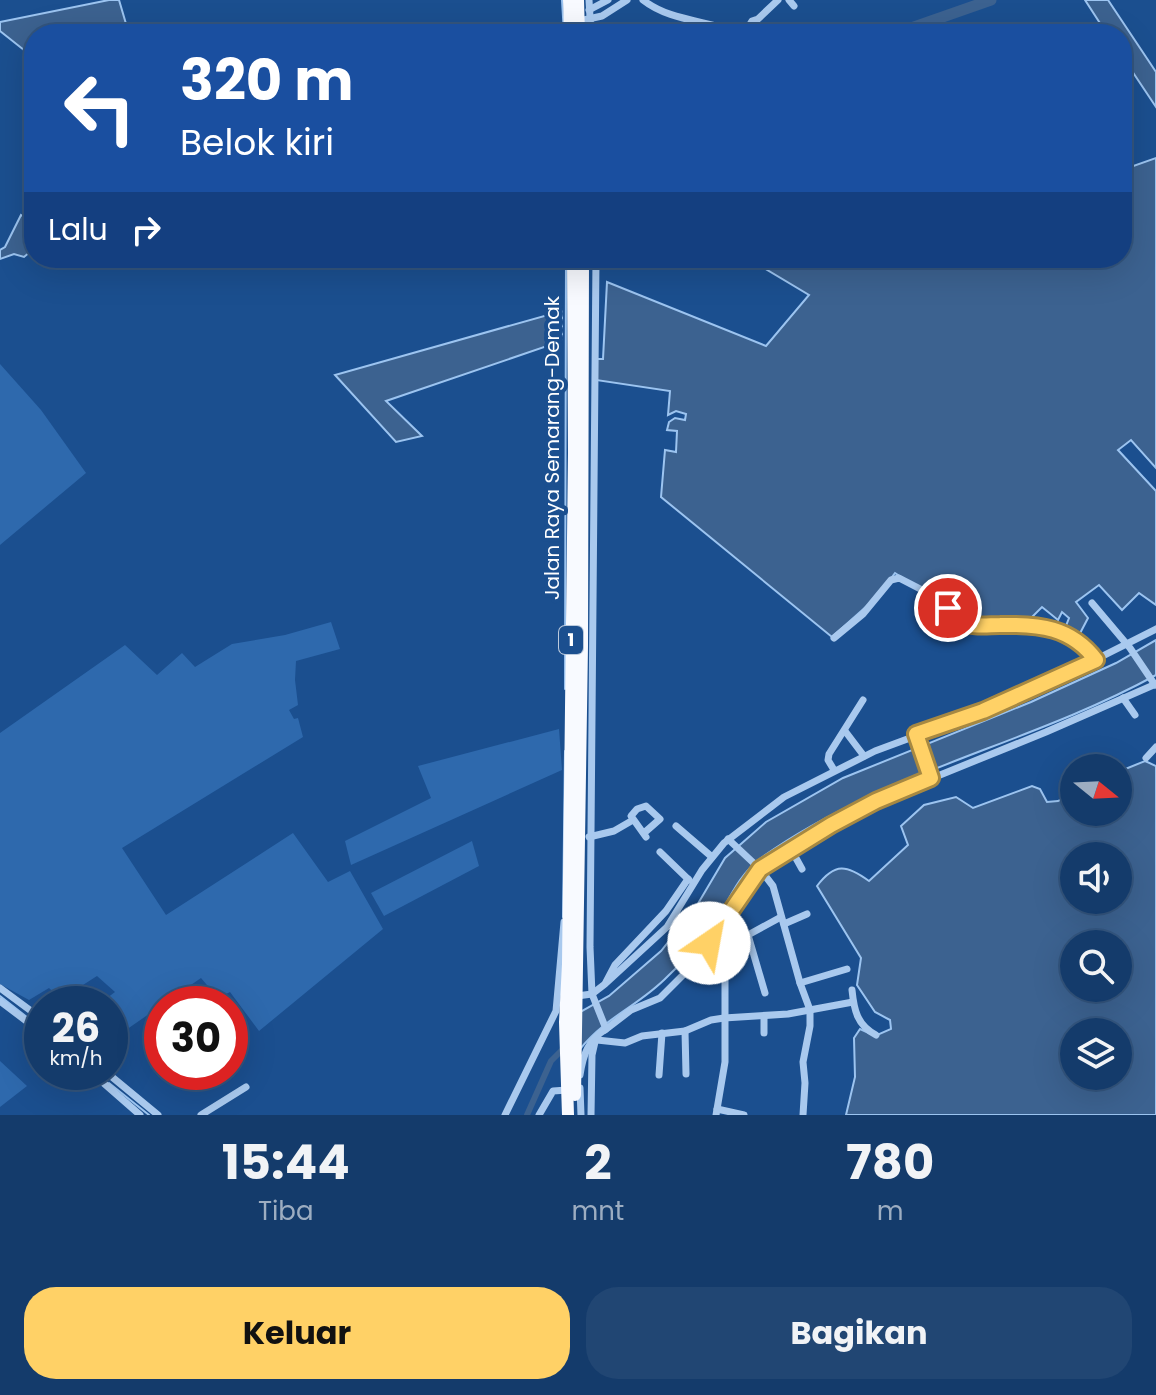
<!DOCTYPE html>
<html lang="id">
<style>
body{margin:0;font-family:Poppins,sans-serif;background:#214673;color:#f1f3f6;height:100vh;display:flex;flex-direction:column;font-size:30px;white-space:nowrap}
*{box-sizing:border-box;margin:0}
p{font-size:26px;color:#9dadc1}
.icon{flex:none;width:44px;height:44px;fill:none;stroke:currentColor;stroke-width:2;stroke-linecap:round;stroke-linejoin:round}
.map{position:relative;height:1115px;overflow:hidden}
.side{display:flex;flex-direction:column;background:#143b6b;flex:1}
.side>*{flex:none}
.banner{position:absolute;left:24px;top:24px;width:1108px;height:244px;border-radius:32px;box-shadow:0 8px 32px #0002,0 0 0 2px #33557e;background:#1a4fa0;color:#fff;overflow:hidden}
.needle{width:52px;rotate:108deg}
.tools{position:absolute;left:1060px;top:754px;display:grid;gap:16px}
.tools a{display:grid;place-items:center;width:72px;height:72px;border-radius:50%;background:#143b6b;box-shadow:0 8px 32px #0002,0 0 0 2px #33557e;font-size:40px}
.speed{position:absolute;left:24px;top:986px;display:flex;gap:16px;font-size:40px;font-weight:700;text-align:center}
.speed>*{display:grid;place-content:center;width:104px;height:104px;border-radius:50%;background:#143b6b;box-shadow:0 8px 32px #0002,0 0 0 2px #33557e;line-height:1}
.speed small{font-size:20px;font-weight:400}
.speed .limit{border:12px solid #d22;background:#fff;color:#111}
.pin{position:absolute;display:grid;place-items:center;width:68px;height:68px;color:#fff;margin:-34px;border:4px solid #fff;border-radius:50%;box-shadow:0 2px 8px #0007}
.me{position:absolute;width:88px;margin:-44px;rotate:33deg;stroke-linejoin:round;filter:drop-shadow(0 0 6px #0008)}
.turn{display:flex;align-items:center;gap:28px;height:168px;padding:0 24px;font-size:36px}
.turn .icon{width:104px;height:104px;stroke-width:2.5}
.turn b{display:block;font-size:56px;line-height:68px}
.then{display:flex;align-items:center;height:76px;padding:0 24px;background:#0003;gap:16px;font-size:30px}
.eta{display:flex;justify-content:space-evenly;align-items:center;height:136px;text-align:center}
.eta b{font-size:48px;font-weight:700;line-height:56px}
.cta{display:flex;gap:16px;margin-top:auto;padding:16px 24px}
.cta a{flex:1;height:92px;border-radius:32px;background:#ffd166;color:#111;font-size:32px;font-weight:700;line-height:92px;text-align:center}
.cta a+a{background:#214673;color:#f1f3f6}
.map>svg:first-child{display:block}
.green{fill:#2e69ad}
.water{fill:#3c6290;stroke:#9cc4f0;stroke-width:2;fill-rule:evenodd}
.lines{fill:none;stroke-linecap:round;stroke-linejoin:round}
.stream{stroke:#9cc4f0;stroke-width:2}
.canal{stroke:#3c6290;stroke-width:6}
.river{stroke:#3c6290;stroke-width:11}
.minor{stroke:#a9c9ee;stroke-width:7}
.trunk{stroke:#f8faff;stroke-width:12}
.route-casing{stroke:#a68842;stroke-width:20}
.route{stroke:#ffd166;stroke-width:14}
.labels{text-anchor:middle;stroke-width:8;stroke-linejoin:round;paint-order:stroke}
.shield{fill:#1b4f8f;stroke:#bbcadd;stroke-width:2}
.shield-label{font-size:18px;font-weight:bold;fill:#fff}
.street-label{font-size:20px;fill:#fff;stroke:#1b4f8f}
</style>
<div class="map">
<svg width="1156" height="1115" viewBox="0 0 1156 1115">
<rect width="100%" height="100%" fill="#1b4f8f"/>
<g class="green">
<polygon points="0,364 41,410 86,473 0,545"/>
<polygon points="331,622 340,649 296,661 295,680 298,705 289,710 294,719 298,718 303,737 122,848 166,915 293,833 328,882 350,871 383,929 259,1031 230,992 218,998 201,978 110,1041 110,1004 99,1004 115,992 97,976 61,999 49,988 29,1000 0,984 0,733 125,645 157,675 182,653 195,667 232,644 285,635"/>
<polygon points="559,729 562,770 351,865 345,841 431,798 418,766"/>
<polygon points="472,841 479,866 384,916 371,893"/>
<polygon points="0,1061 27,1086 0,1107"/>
</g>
<g class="water">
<polygon points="109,0 119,0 129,34 34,34 34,58 0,31 0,22"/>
<polygon points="1085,0 1108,0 1156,72 1156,107 1122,56 1122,34 1107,34"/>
<polygon points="1156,158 1156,468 1131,440 1118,450 1156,491 1156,605 1139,593 1122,610 1099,585 1076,602 1088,618 1077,639 1064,631 1069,618 1062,612 1058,620 1042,607 1029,620 971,622 895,573 877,597 832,637 661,497 665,450 676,452 677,431 667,430 669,422 675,418 685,420 686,414 676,411 668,415 670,391 596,380 597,359 603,359 607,282 766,346 809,295 747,258 1122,258 1122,170"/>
<polygon points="21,215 34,223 34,254 31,251 24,257 14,254 0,259 0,250 5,247"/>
<polygon points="562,311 562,339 559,342 386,401 422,436 396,442 335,375"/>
<path d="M1156,640V675C1029,745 879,773 761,858C734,878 725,912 706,937C695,951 680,964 668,976C639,1006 608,1015 580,1049V1012L609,996L661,951L696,907L725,858L766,822L843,778L1031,702L1116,663Z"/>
<path d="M1145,761L1156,766V1115H846L855,1077L854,1038L860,1029L875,1036L891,1029L890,1020L875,1012L857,985L861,958L817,886C835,862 847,865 869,881L908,845L901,826L924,805L956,797L973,808L1032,786L1040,789L1047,802L1058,801L1074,792V812H1118V772ZM1074,856H1118V900H1074ZM1074,944H1118V988H1074ZM1074,1032H1118V1076H1074Z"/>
</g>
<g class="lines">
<g class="stream">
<polyline points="562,0 564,34"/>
<polyline points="565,689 566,258"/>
<polyline points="563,917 565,751"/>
<polyline points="0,996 37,1025"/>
<polyline points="109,1083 149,1115"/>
</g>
<polyline class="canal" points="527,1115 551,1061 563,1049"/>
<polyline class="river" points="894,34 991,0"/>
<g class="minor">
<polyline points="589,0 591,34"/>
<path d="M643,0C671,22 709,20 741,34"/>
<polyline points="789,0 794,6"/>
<polyline points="589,10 608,0"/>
<polyline points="579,21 602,16 627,0"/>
<polyline points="744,34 752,21 758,19 778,0"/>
<polyline points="1092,603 1130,648 1155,685"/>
<polyline points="834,638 863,614 891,580 899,578 928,593 968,624 1040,625 1055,629 1069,634 1086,647 1096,660"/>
<polyline points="1123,698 1135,715"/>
<polyline points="845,731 864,756"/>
<polyline points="916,734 931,778"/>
<polyline points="1146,758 1156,747"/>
<polyline points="834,770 828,760 829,754 863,700"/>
<polyline points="676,826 712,857"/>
<polyline points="644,833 660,819 646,806 637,809 631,816 646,837"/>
<polyline points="589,837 614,831 633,820"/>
<polyline points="728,839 760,869 773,886 800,983 810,1010 810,1026 803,1062 805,1083 803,1115"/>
<polyline points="792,851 802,869"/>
<polyline points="660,852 689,880"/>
<polyline points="784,924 807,914"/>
<polyline points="709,943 717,952 725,972 725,1062 716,1115"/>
<polyline points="606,982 615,965 666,911 688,879"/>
<polyline points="800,983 847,969"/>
<polyline points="0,988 42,1019"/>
<path d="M852,990C854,1010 857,1025 876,1035"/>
<polyline points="765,993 748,935 781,917"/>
<polyline points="577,996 592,994 605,984 667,927 702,870 724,843 784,797 875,751 983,711 1065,675 1156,629"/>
<polyline points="0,1001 42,1033"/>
<polyline points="605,1030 631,1010 660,998 686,972 698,959 760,869 831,825 876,801 1046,732 1156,684"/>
<polyline points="685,1031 686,1074"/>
<polyline points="764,1033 764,1016"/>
<polyline points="597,1040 625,1043 642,1036 685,1031 711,1020 724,1018 788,1014 853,1002"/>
<polyline points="91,1072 140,1115"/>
<polyline points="106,1072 158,1115"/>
<path d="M580,1075C583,1055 588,1040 606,1029L592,994L590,947L596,258"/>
<polyline points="659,1075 662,1033"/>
<polyline points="580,1088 581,1115"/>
<polyline points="717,1109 744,1115"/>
<polyline points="201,1115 246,1087"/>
<polyline points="505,1115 556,1011 564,922"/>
<polyline points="539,1115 553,1091 567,1090"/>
<polyline points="591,1115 592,1055 595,1042"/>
</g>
<g class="trunk">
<polyline points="569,0 570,34"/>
<polyline points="578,0 579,34"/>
<polyline points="575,1095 582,646 583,258"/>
<polyline points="568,1115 565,1022 568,964 574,453 573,258"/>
</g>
</g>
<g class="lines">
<g class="route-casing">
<path id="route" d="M709,943L760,869L831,825L876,801L931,778L916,734L983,711L1096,660C1071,627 1039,624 1000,625C990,625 977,627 968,624C961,621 954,613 948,608"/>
</g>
<use href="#route" class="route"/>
</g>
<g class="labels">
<rect class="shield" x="559" y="626" width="24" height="28" rx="6"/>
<g class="shield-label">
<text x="571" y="646">1</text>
</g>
<g class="street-label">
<text transform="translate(552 448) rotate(-90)" y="7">Jalan Raya Semarang-Demak</text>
</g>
</g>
</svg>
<div class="tools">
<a><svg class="needle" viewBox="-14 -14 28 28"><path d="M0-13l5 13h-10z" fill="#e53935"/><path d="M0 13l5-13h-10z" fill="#9dadc1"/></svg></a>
<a><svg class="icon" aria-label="sound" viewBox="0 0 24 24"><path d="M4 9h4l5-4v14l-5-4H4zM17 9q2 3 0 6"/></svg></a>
<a><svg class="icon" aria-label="search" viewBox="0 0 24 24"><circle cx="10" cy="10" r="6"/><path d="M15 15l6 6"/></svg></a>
<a><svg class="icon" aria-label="layers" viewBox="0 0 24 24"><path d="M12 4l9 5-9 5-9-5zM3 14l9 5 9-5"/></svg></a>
</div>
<div class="speed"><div>26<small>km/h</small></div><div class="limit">30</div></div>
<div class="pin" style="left:948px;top:608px;background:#d93025"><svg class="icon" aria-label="arrive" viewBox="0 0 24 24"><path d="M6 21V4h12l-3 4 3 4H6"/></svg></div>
<svg class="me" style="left:709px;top:943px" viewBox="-20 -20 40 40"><circle r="19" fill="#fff"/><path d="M0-13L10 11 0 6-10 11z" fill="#ffd166"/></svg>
<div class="banner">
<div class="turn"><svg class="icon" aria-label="left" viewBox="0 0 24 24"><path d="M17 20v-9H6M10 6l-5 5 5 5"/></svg><div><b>320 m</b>Belok kiri</div></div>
<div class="then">Lalu<svg class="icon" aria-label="right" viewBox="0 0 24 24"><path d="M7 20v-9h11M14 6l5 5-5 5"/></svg></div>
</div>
</div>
<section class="side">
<div class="eta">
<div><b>15:44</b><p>Tiba</p></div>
<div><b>2</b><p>mnt</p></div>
<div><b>780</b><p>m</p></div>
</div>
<div class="cta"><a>Keluar</a><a>Bagikan</a></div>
</section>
